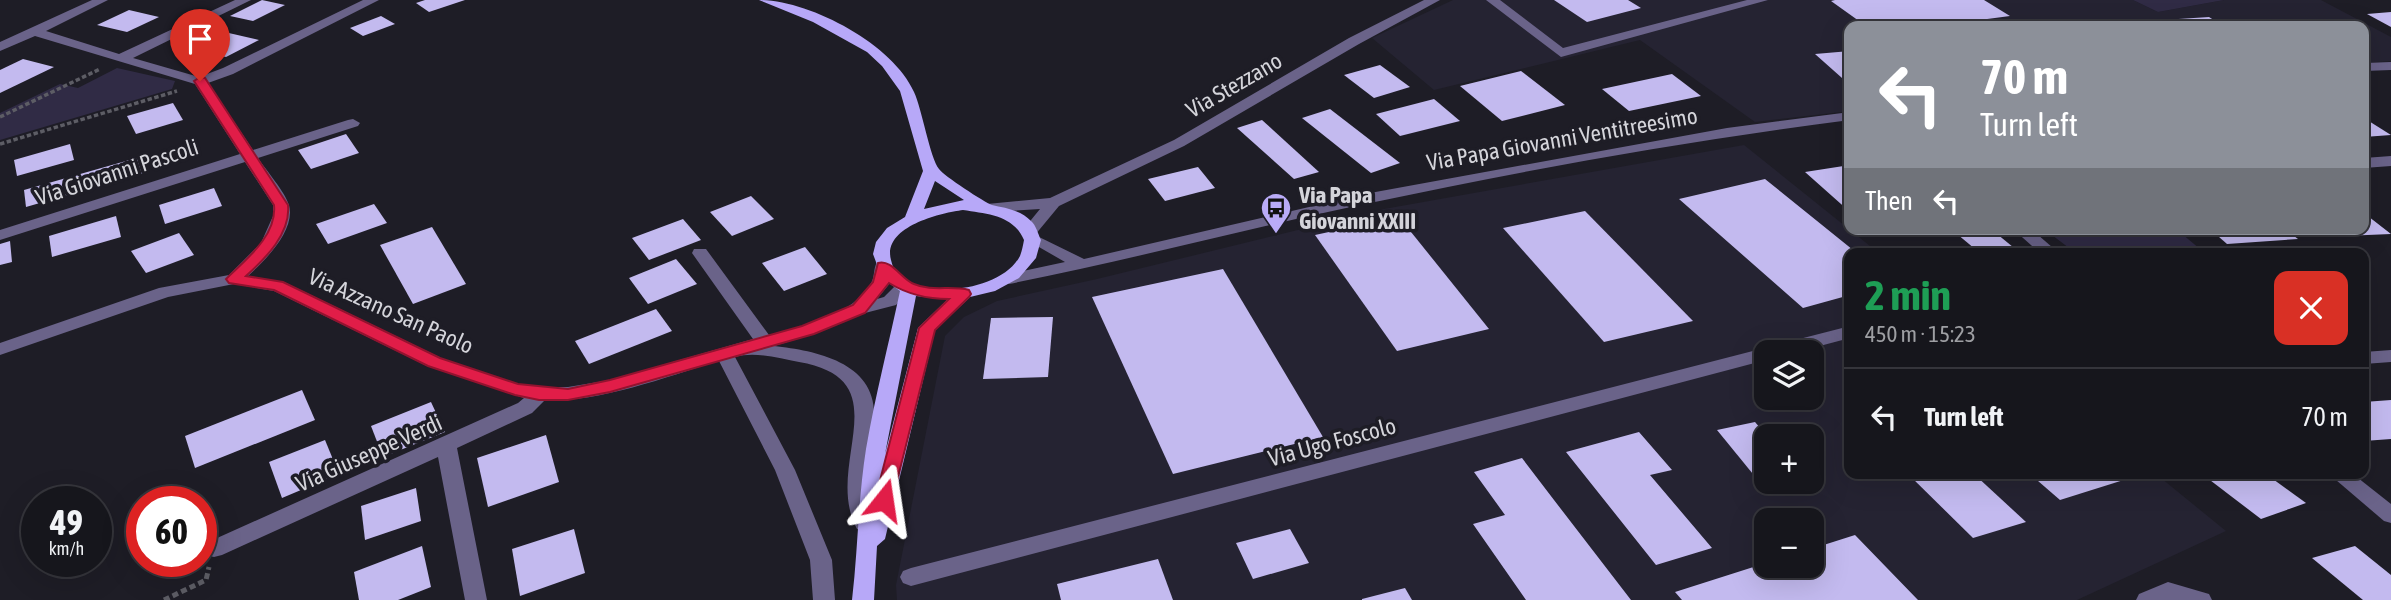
<!DOCTYPE html>
<meta charset="utf-8">
<style>
body{margin:0;font-family:"Asap Condensed",sans-serif;background:#1f1f25;color:#f1f3f6;height:100vh;display:flex;flex-direction:column;font-size:26px;white-space:nowrap}
*{box-sizing:border-box;margin:0}
p{font-size:23px;color:#9e9fa3}
.icon{flex:none;width:38px;height:38px;fill:none;stroke:currentColor;stroke-width:2;stroke-linecap:round;stroke-linejoin:round}
.map{position:relative;flex:1;overflow:hidden}
.details{position:absolute;left:1844px;top:248px;width:525px;height:231px;display:flex;flex-direction:column;background:#16161c;border-radius:14px;box-shadow:0 7px 28px #0002,0 0 0 2px #35353b}
.details>*{flex:none}
.guide{position:absolute;left:1844px;top:21px;width:525px;height:214px;border-radius:14px;box-shadow:0 7px 28px #0002,0 0 0 2px #35353b;background:#8c9099;color:#fff;overflow:hidden}
.buttons{position:absolute;left:1754px;top:340px;display:grid;gap:14px}
.buttons a{display:grid;place-items:center;width:70px;height:70px;border-radius:14px;background:#16161c;box-shadow:0 7px 28px #0002,0 0 0 2px #35353b;font-size:35px}
.speed{position:absolute;left:21px;top:486px;display:flex;gap:14px;font-size:35px;font-weight:700;text-align:center}
.speed>*{display:grid;place-content:center;width:91px;height:91px;border-radius:50%;background:#16161c;box-shadow:0 7px 28px #0002,0 0 0 2px #35353b;line-height:1}
.speed small{font-size:18px;font-weight:400}
.speed .limit{border:10px solid #d22;background:#fff;color:#111}
.pin{position:absolute;display:grid;place-items:center;width:60px;height:60px;color:#fff;margin:-72px -30px;border-radius:50% 50% 50% 0;rotate:-45deg;box-shadow:0 0 7px #0007}
.pin .icon{rotate:45deg}
.me{position:absolute;width:77px;margin:-38px;rotate:15deg;stroke-linejoin:round;filter:drop-shadow(0 0 5px #0008)}
.turn{display:flex;align-items:center;gap:24px;height:147px;padding:0 21px;font-size:32px}
.turn .icon{width:91px;height:91px;stroke-width:2.5}
.turn b{display:block;font-size:49px;line-height:60px}
.then{display:flex;align-items:center;height:66px;padding:0 21px;background:#0003;gap:14px;font-size:26px}
.round{display:grid;place-items:center;flex:none;width:74px;height:74px;border-radius:14px;background:#1f1f25}
.overview{display:flex;align-items:center;justify-content:space-between;height:119px;padding:0 21px}
h1{font-size:42px;font-weight:700;line-height:52px;color:#1e9e55}
ul{padding:0;list-style:none}
li{display:flex;align-items:center;gap:21px;height:98px;padding:0 21px;border-top:2px solid #35353b}
li div{flex:1}
li b{display:block;font-size:26px}
li em{font-style:normal}
.map>svg:first-child{display:block}
.built{fill:#252332;fill-rule:evenodd}
.green{fill:#302b45}
.building{fill:#c3baef}
.lines{fill:none;stroke-linecap:round;stroke-linejoin:round}
.path-far1{stroke:#5d5d65;stroke-width:3.5;stroke-dasharray:4.5 2.5;stroke-linecap:butt}
.path{stroke:#5d5d65;stroke-width:5;stroke-dasharray:6 3.5;stroke-linecap:butt}
.minor{fill:#6a6389;fill-rule:evenodd}
.major{fill:#b7a8f8;fill-rule:evenodd}
.route{fill:#e11d48;stroke:#92132f;stroke-width:2}
.labels{text-anchor:middle;stroke-width:7;stroke-linejoin:round;paint-order:stroke}
.street-label{font-size:23px;fill:#d4d4da;stroke:#1e1d26}
.poi-label{font-size:23px;font-weight:bold;fill:#d4d4da;stroke:#1e1d26;text-anchor:start}
</style>
<div class="map">
<svg width="2391" height="600" viewBox="0 0 2391 600">
<rect width="100%" height="100%" fill="#1e1d26"/>
<g class="built">
<polygon points="1453,0 2133,0 2158,12 2224,0 2321,0 2391,37 2391,61 2364,63 2364,26 1850,26 1850,111 1755,122 1640,40 1434,90 1372,38"/>
<path d="M1744,145L1880,254H1850V474H2156L2226,531L2077,600H897L896,585L945,336L964,317L997,301L1097,279L1384,209ZM1766,352H1811V397H1766ZM1766,436H1811V481H1766ZM1766,520H1811V565H1766Z"/>
</g>
<g class="green">
<polygon points="2133,0 2224,0 2158,12"/>
<polygon points="117,68 175,81 172,89 0,140 0,113 60,84 78,88"/>
<polygon points="2044,229 2176,229 2206,254 2077,254"/>
</g>
<g class="building">
<polygon points="262,0 285,5 253,21 230,16"/>
<polygon points="425,0 465,0 429,12 416,3"/>
<polygon points="1554,0 1628,0 1641,8 1587,22"/>
<polygon points="1835,0 1984,0 2010,16 1934,26 1866,26 1831,1"/>
<polygon points="129,10 159,17 127,32 97,25"/>
<polygon points="2391,12 2391,27 2367,14"/>
<polygon points="381,16 395,24 363,36 350,28"/>
<polygon points="2209,17 2223,26 2102,26 2102,24"/>
<polygon points="207,28 259,40 226,57 173,44"/>
<polygon points="1850,51 1850,77 1842,78 1815,54"/>
<polygon points="23,59 54,67 0,93 0,70"/>
<polygon points="1380,65 1410,87 1374,98 1344,75"/>
<polygon points="1521,71 1565,105 1502,121 1460,86"/>
<polygon points="1672,74 1701,96 1629,111 1602,89"/>
<polygon points="1434,99 1460,121 1400,136 1376,114"/>
<polygon points="173,103 183,120 136,134 127,116"/>
<polygon points="1330,109 1400,163 1371,173 1302,118"/>
<polygon points="2364,118 2391,135 2364,137"/>
<polygon points="1262,120 1319,172 1294,179 1237,128"/>
<polygon points="346,134 359,153 311,169 298,150"/>
<polygon points="70,144 74,160 17,176 14,160"/>
<polygon points="140,157 144,173 26,207 24,190"/>
<polygon points="1850,165 1850,212 1805,172"/>
<polygon points="1198,167 1215,188 1165,201 1148,179"/>
<polygon points="1765,179 1858,254 1850,254 1850,295 1803,308 1679,199"/>
<polygon points="214,188 222,206 165,224 159,205"/>
<polygon points="751,196 774,219 732,236 710,212"/>
<polygon points="374,204 387,223 328,244 316,224"/>
<polygon points="1585,211 1693,321 1604,342 1503,228"/>
<polygon points="2364,213 2391,234 2344,236 2336,229 2364,229"/>
<polygon points="116,216 121,237 52,257 49,236"/>
<polygon points="1399,217 1489,329 1397,351 1315,235"/>
<polygon points="683,219 701,240 649,260 632,238"/>
<polygon points="432,227 466,284 413,304 380,245"/>
<polygon points="1951,229 1991,229 2019,252 1981,254"/>
<polygon points="2210,229 2285,229 2298,239 2227,244"/>
<polygon points="179,233 194,255 146,273 131,251"/>
<polygon points="10,241 12,262 0,265 0,244"/>
<polygon points="805,247 827,274 784,291 762,263"/>
<polygon points="676,259 697,284 648,304 629,278"/>
<polygon points="1223,269 1323,437 1173,474 1092,297"/>
<polygon points="656,309 672,331 589,364 575,341"/>
<polygon points="1053,317 1048,377 983,379 991,318"/>
<polygon points="302,390 315,420 195,468 185,436"/>
<polygon points="2391,400 2391,439 2364,441 2364,402"/>
<polygon points="431,402 445,432 383,457 371,426"/>
<polygon points="1755,422 1767,436 1766,477 1757,479 1717,430"/>
<polygon points="1639,432 1672,470 1650,475 1712,548 1656,565 1566,452"/>
<polygon points="546,435 559,482 488,507 477,458"/>
<polygon points="325,440 339,474 282,498 269,462"/>
<polygon points="1522,458 1554,500 1631,600 1526,600 1473,524 1505,515 1474,472"/>
<polygon points="1908,474 1974,474 2026,522 1973,538"/>
<polygon points="2030,474 2126,474 2130,478 2060,500"/>
<polygon points="2202,474 2266,474 2306,503 2261,519"/>
<polygon points="416,488 421,521 365,540 361,506"/>
<polygon points="574,529 585,573 520,596 512,549"/>
<polygon points="1290,529 1309,563 1253,579 1236,543"/>
<polygon points="1855,535 1918,600 1682,600 1675,592 1766,563 1811,565 1811,549"/>
<polygon points="422,546 431,587 398,600 359,600 354,572"/>
<polygon points="2355,546 2391,575 2391,600 2363,600 2312,558"/>
<polygon points="1158,559 1173,600 1061,600 1057,584"/>
<polygon points="1405,588 1412,600 1362,600 1362,599"/>
</g>
<g class="lines">
<g class="path-far1">
<polyline points="0,117 100,69"/>
<polyline points="0,144 177,91"/>
</g>
<polyline class="path" points="164,600 206,580 209,567"/>
<g class="minor">
<path d="M92,0H108L46,31L119,54L235,0H251L133,58L199,77L223,68L363,0H379L233,74L208,83L253,150L348,120L353,119L360,123L358,126L258,158C266,170 285,192 289,205C296,231 264,261 248,276L284,282L441,358L517,384L539,387H568L610,380L753,339L692,253L694,249H706L769,335C802,326 853,316 871,283C875,277 873,269 877,262H889L891,266L890,283L877,299L884,297L899,282H911L914,286L896,305L865,313L814,334L774,346C818,351 879,363 874,421C873,441 865,460 866,480C867,495 872,509 875,523L871,529L864,531L857,529C822,465 903,380 799,362C779,358 754,351 735,357L795,470L832,560L835,600H813L810,560L775,470L719,361C662,378 604,401 544,401L532,413L457,448L487,600H465L438,457L222,555L214,557L206,555L203,549L206,543L518,403L524,398L427,366L274,291L234,284L168,297L0,355V343L159,288L229,275L261,243L273,216V205L245,162L0,240V230L240,154L195,84L35,36L0,51V42Z"/>
<path d="M1424,0H1440L1359,44L1184,146L1059,206L1035,235L1084,259L1370,193L1727,128L1850,112V120C1689,141 1529,169 1370,203C1249,228 1130,260 1009,284L1000,279L1009,274L1065,262L1025,239L1028,235L1022,231L1040,209L993,212L985,207L987,204L1050,198L1174,140L1349,38Z"/>
<polygon points="1486,0 1500,0 1563,48 1747,0 1768,0 1561,57"/>
<polygon points="2391,62 2391,70 2364,71 2364,63"/>
<polygon points="2391,156 2391,166 2364,168 2364,158"/>
<polygon points="2013,229 2031,229 2060,254 2041,254"/>
<polygon points="1850,326 1850,338 1797,352 1766,352 1766,360 911,586 903,583 900,577 903,571 911,568"/>
<polygon points="2391,350 2391,362 2364,364 2364,352"/>
<polygon points="2329,474 2353,474 2391,504 2391,523 2384,521"/>
<polygon points="2168,582 2209,594 2212,600 2136,600 2139,594"/>
</g>
<path class="major" d="M759,0C809,0 893,44 914,92C922,109 930,158 939,169C944,176 984,202 992,205C1005,208 1021,210 1031,221C1036,225 1038,234 1041,240L1036,258L1019,278L995,291L970,297L935,330L885,539L877,546L874,600H852C858,550 858,500 866,449C875,396 889,343 900,291L882,278L873,254L876,242L887,228L905,217L923,171L900,91L882,66L867,52L813,22ZM935,181L964,200L924,209ZM963,210C988,214 1013,215 1024,240C1023,245 1022,251 1020,256C1002,290 932,299 902,278C895,273 893,268 891,260C882,227 940,213 963,210ZM916,296L948,299L918,328L885,454Z"/>
</g>
<path class="route" d="M200,77L205,78L288,205C291,233 266,258 246,276L283,282L440,358L518,384L568,389L610,380L802,326L853,305L873,282L878,263C892,259 901,279 914,284C932,292 951,285 969,290L971,294L969,297L935,330L891,505H878L875,500L919,328L949,299C927,299 907,294 889,283L865,313L814,334L610,392L568,400H539L515,395L428,366L274,290L229,283L226,279L229,276C249,257 277,234 274,205L194,81Z"/>
<defs>
<g id="bus-pin" transform="scale(1.575)"><path d="M0 17L-7.5 6A9.5 9.5 0 1 1 7.5 6Z" fill="#b9abf7" stroke="#1e1d26"/><path d="M-5-6H5V4H4V6H2V4H-2V6H-4V4H-5ZM-3.5-4V0h7V-4ZM-3.5 1.2v1.5H-2V1.2ZM2 1.2v1.5H3.5V1.2Z" fill="#111"/></g>
</defs>
<g fill-rule="evenodd">
<use href="#bus-pin" x="1276" y="208"/>
</g>
<g class="labels">
<g class="street-label">
<text transform="translate(1234 85) rotate(-30)" y="8">Via Stezzano</text>
<text transform="translate(1562 139) rotate(-10)" y="8">Via Papa Giovanni Ventitreesimo</text>
<text transform="translate(117 172) rotate(-18)" y="8">Via Giovanni Pascoli</text>
<text transform="translate(391 311) rotate(24)" y="8">Via Azzano San Paolo</text>
<text transform="translate(1332 442) rotate(-15)" y="8">Via Ugo Foscolo</text>
<text transform="translate(369 453) rotate(-24)" y="8">Via Giuseppe Verdi</text>
</g>
<g class="poi-label">
<text x="1299" y="203">Via Papa<tspan x="1299" dy="26">Giovanni XXIII</tspan></text>
</g>
</g>
</svg>
<div class="buttons">
<a><svg class="icon" aria-label="layers" viewBox="0 0 24 24"><path d="M12 4l9 5-9 5-9-5zM3 14l9 5 9-5"/></svg></a>
<a>+</a>
<a>−</a>
</div>
<div class="speed"><div>49<small>km/h</small></div><div class="limit">60</div></div>
<div class="pin" style="left:200px;top:81px;background:#d93025"><svg class="icon" aria-label="arrive" viewBox="0 0 24 24"><path d="M6 21V4h12l-3 4 3 4H6"/></svg></div>
<svg class="me" style="left:884px;top:500px" viewBox="-20 -20 40 40"><path d="M0-17L14 15 0 8-14 15z" fill="#e11d48" stroke="#fff" stroke-width="4"/></svg>
<div class="guide">
<div class="turn"><svg class="icon" aria-label="left" viewBox="0 0 24 24"><path d="M17 20v-9H6M10 6l-5 5 5 5"/></svg><div><b>70 m</b>Turn left</div></div>
<div class="then">Then<svg class="icon" aria-label="left" viewBox="0 0 24 24"><path d="M17 20v-9H6M10 6l-5 5 5 5"/></svg></div>
</div>
<section class="details">
<div class="overview"><div><h1>2 min</h1><p>450 m · 15:23</p></div><a class="round" style="background:#d93025;color:#fff"><svg class="icon" aria-label="close" viewBox="0 0 24 24"><path d="M6 6l12 12M18 6L6 18"/></svg></a></div>
<ul>
<li><svg class="icon" aria-label="left" viewBox="0 0 24 24"><path d="M17 20v-9H6M10 6l-5 5 5 5"/></svg><div><b>Turn left</b></div><em>70 m</em></li>
</ul>
</section>
</div>
